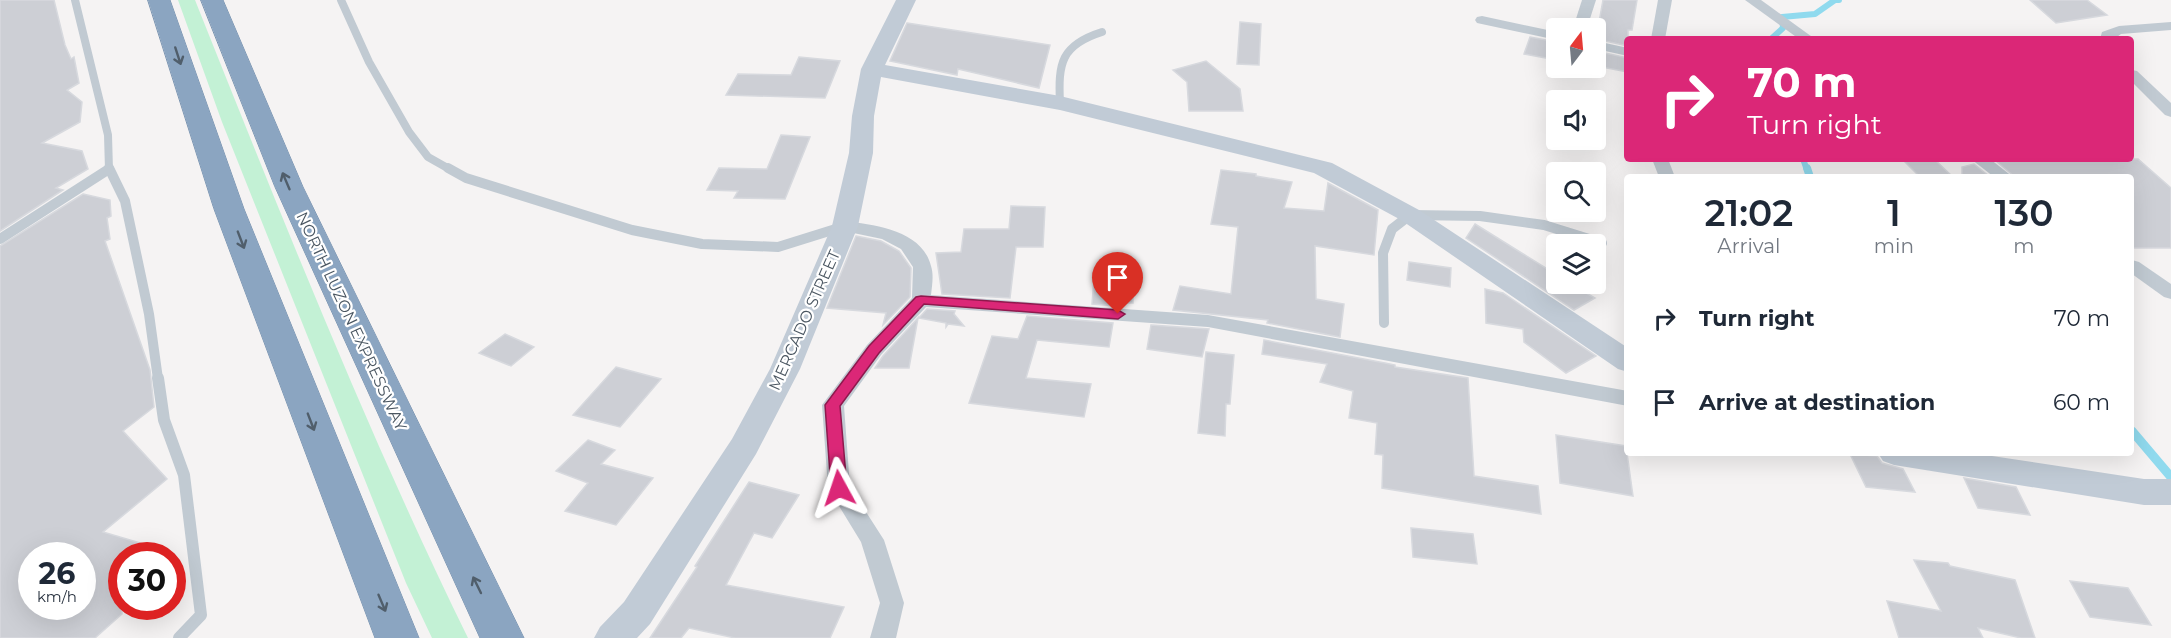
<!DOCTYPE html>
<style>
body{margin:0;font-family:Montserrat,sans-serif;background:#f2f2f3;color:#1f2937;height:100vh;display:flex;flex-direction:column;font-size:22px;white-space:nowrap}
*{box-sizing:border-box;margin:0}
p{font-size:20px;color:#747a83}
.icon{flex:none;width:33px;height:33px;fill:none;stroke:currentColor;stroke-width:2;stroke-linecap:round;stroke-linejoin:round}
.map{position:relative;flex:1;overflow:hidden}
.side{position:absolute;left:1624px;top:174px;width:510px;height:282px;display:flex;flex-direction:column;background:#fff;border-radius:6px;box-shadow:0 6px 24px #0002}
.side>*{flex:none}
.top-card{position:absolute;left:1624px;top:36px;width:510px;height:126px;border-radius:6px;box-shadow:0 6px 24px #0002;background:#db2777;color:#fff;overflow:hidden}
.needle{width:39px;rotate:16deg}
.controls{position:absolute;left:1546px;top:18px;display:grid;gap:12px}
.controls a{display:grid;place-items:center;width:60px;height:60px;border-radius:6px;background:#fff;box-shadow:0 6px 24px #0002;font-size:30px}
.speed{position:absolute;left:18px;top:542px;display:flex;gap:12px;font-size:30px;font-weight:700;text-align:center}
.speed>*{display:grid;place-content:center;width:78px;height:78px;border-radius:50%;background:#fff;box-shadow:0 6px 24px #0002;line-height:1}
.speed small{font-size:15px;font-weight:400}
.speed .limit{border:9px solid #d22;background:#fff;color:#111}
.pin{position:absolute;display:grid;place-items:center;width:51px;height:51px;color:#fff;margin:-62px -26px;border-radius:50% 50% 50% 0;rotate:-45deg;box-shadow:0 0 6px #0007}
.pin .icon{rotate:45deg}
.me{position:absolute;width:66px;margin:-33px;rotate:355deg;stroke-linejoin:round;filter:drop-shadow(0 0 4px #0008)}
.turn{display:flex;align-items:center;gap:21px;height:126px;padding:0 24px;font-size:27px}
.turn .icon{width:78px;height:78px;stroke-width:2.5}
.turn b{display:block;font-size:42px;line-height:51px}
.eta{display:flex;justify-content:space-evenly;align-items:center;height:102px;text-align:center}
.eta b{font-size:36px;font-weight:600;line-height:42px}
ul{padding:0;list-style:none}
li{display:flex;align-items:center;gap:18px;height:84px;padding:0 24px}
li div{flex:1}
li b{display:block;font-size:22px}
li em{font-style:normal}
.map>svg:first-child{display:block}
.green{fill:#c3f1d5}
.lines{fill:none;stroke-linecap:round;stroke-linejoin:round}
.stream-far2{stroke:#90daee;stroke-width:6}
.stream-far1{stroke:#90daee;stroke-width:8}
.stream{stroke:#90daee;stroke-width:9}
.building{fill:#cdcfd5;stroke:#d7d9de;stroke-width:1.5;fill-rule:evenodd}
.highway-casing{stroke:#7690ad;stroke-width:1}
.lane-far2{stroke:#c1cad2;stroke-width:8}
.lane-far1{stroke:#c1cad2;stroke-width:10}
.lane{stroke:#c1cad2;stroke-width:12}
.street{fill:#c1cad2;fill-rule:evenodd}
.secondary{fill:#c1cbd6;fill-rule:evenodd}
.highway{fill:#8ba5c1;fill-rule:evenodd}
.oneway{stroke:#505e6b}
.route{fill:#db2777;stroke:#8e194d;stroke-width:1.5}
.labels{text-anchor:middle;stroke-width:4.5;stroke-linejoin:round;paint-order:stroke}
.street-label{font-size:16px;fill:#4a5661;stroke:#fff}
</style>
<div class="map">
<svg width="2171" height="638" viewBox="0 0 2171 638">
<rect width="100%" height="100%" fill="#f5f3f3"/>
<path class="green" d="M178,0H195C281,215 366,430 468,638H432L406,583L222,122Z"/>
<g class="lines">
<g class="stream-far2">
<polyline points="1771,39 1783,28 1782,17 1815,14 1835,0 1839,0"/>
<polyline points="1803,159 1807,170"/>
</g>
<polyline class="stream-far1" points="1807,168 1810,177"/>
<polyline class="stream" points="2132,431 2171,477"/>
</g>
<g class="building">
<polygon points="0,0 54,0 65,45 71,59 74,57 79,83 67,90 82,102 80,122 42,143 82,151 88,169 56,188 63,190 0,231"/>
<polygon points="1603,0 1637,0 1632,30 1628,30 1628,46 1596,39"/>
<polygon points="2030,0 2087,0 2107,15 2056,23"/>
<polygon points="1240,22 1261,24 1259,65 1237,64"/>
<polygon points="907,23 1050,45 1039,88 958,69 957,75 890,61"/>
<polygon points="1530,37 1557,42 1557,60 1524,54"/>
<polygon points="1596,51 1628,58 1628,72 1596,66"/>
<polygon points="799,57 840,61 825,98 726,95 738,74 791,75"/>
<polygon points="1206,61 1240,89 1243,111 1189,111 1187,82 1173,70"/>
<polygon points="781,135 810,137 785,199 734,198 738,191 707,190 719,168 767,169"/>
<polygon points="1902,159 1934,159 1953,177 1920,177"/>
<polygon points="2006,159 2138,159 2171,188 2171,248 2132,248 2132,177 2015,177 1996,161"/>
<polygon points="1974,164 1990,177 1962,177 1962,167"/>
<polygon points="1221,170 1256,174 1256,176 1292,182 1284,208 1324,211 1328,183 1378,210 1374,255 1315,246 1316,299 1344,304 1340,337 1267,323 1268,320 1173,310 1180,286 1231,294 1238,227 1211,224"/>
<path d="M83,194L110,200L111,216L107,218L110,239L105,241L150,370L154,407L123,431L167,479L103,532L164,550L163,555H122V614L95,638H0V246ZM32,555H82V606H32Z"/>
<polygon points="1011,206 1045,207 1043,247 1016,247 1010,298 942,294 936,253 961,252 964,229 1009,229"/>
<polygon points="1475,224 1557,275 1557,284 1571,284 1595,298 1574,310 1466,238"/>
<polygon points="856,236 881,241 899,251 911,268 910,297 883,325 886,313 827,308"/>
<polygon points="1409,262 1451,268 1450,287 1407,280"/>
<polygon points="1094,278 1133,280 1133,303 1117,303 1116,306 1092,304"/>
<polygon points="1485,289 1503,293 1596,356 1566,373 1524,342 1523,329 1486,323"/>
<polygon points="927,309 955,311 954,314 964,326 948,324 946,327 946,323 919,318"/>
<polygon points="1027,316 1113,323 1109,347 1037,340 1026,378 1091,384 1084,417 969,403 992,336 1018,339"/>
<polygon points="918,318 909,368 875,368 883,356"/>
<polygon points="1151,325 1209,329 1202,357 1147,349"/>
<polygon points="505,334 534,347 511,366 479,353"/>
<polygon points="1264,340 1385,363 1395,365 1395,367 1468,378 1474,476 1538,486 1541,514 1382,488 1383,455 1375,454 1377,423 1349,418 1353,391 1320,382 1327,364 1262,354"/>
<polygon points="1206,352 1234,355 1230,404 1226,404 1225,436 1198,433"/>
<polygon points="616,367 661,379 620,427 573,415"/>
<polygon points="1556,435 1626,446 1633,496 1560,483"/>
<polygon points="588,440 615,450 601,464 653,478 616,525 565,511 588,483 556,471"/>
<polygon points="1850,454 1877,456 1882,463 1903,469 1915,492 1866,487"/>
<polygon points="1964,478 2016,487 2030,515 1978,508"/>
<polygon points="749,482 799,495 772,538 754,533 726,585 844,607 830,638 735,638 689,628 681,638 650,638 697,567 695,566"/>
<polygon points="1411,528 1473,534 1477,564 1413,557"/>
<polygon points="1914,560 1948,563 1950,566 2015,580 2035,638 2021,638 1978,628 1983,638 1899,638 1887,601 1941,611"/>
<polygon points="2070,581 2128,588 2151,625 2090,617"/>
</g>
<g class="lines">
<g class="highway-casing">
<g id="highway">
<polygon points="148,0 170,0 244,209 419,638 375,638 214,209"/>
<polygon points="201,0 223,0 303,187 524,638 480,638 275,187"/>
</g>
</g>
<g class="lane-far2">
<polyline points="75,0 108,135 109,170"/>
<polyline points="341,0 369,62 409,132 428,157 451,170"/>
<path d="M1060,103C1058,63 1061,45 1102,32"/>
</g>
<g class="lane-far1">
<polyline points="109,168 125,201 149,314 158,379"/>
<polyline points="448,168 466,178 632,230 702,244 778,247 842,227"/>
<polyline points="0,239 109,169"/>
<polyline points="1384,323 1383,253 1392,229 1410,215 1480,216 1544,225 1602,243"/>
</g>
<polyline class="lane" points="158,378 164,420 184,475 201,615 179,638"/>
<g class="street">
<polygon points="1582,0 1596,0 1587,28 1573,28"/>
<polygon points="1658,0 1672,0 1665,39 1651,39"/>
<polygon points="1745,0 1761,0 1815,39 1799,39"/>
<polygon points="1482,16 1557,32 1557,40 1477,23 1475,20 1477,17"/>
<polygon points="2171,22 2171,30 2121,34 2114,39 2100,39 2102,32 2119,26"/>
<polygon points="1596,41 1628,48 1628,56 1596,49"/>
<polygon points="2132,70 2137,71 2171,103 2171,117 2165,115 2132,82"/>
<polygon points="1652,159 1668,159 1675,177 1659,177"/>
<polygon points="1971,159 1990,159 2013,177 1994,177"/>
<path d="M845,221C875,225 922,230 931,266C934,275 932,286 931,295L1208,315L1628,391V406L1208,327L926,307L881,355L844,406L850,487L884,540L904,603L896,638H870L880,603L861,542L828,488L822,405L867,345L912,298L913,267L901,249L882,239L839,230L836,226L839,222Z"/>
<polygon points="2132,260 2139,262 2171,284 2171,299 2164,297 2132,274"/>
</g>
<g class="secondary">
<polygon points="896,0 916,0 885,65 1060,96 1332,163 1419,210 1628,348 1628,372 1618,369 1401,220 1314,173 1060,110 881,77 874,116 873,153 858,226 800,369 756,454 650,624 637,638 594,638 600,627 624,602 732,439 770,369 832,226 849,153 852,116 861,69"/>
<polygon points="1878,453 1972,453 2144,479 2171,479 2171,505 2144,505 1894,465 1883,461"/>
</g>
<use href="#highway" class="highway"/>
</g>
<defs><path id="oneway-shaft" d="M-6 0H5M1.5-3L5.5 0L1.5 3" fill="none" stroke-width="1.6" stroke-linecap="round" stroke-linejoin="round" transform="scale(1.5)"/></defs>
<g class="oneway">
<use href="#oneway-shaft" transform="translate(178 56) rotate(72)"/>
<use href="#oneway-shaft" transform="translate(286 181) rotate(-113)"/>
<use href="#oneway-shaft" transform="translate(241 240) rotate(69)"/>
<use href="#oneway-shaft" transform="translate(311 422) rotate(69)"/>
<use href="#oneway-shaft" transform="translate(477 585) rotate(-116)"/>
<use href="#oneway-shaft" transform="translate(382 603) rotate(67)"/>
</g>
<polygon class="route" points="921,296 1118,310 1125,314 1118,319 924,304 879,353 840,406 847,488 845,492 834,492 831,488 825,405 869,346 916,297"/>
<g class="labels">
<g class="street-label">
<text transform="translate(804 320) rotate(-66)" y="6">MERCADO STREET</text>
<text transform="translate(352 321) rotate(65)" y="6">NORTH LUZON EXPRESSWAY</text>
</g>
</g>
</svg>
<div class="controls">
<a><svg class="needle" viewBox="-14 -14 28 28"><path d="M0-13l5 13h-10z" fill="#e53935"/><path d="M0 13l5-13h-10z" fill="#747a83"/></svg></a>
<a><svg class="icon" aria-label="sound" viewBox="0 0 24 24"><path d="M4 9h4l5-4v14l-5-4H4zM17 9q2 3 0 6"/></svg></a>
<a><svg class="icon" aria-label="search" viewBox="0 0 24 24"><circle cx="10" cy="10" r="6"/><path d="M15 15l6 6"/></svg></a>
<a><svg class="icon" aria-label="layers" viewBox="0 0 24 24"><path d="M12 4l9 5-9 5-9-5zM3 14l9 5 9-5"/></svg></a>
</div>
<div class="speed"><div>26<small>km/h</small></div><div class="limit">30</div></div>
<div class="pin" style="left:1118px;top:314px;background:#d93025"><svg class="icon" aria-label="arrive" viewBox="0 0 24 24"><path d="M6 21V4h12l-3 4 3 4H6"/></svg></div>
<svg class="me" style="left:839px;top:488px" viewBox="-20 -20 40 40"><path d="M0-17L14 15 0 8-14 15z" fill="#db2777" stroke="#fff" stroke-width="4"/></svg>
<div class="top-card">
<div class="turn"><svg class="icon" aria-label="right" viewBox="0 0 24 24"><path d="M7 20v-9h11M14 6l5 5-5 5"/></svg><div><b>70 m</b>Turn right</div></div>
</div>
<section class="side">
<div class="eta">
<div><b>21:02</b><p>Arrival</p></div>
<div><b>1</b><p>min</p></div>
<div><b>130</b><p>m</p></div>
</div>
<ul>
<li><svg class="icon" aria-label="right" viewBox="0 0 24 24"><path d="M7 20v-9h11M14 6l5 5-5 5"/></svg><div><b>Turn right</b></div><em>70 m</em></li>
<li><svg class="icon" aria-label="arrive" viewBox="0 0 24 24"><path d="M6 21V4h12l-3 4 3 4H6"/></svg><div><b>Arrive at destination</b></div><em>60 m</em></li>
</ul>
</section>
</div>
